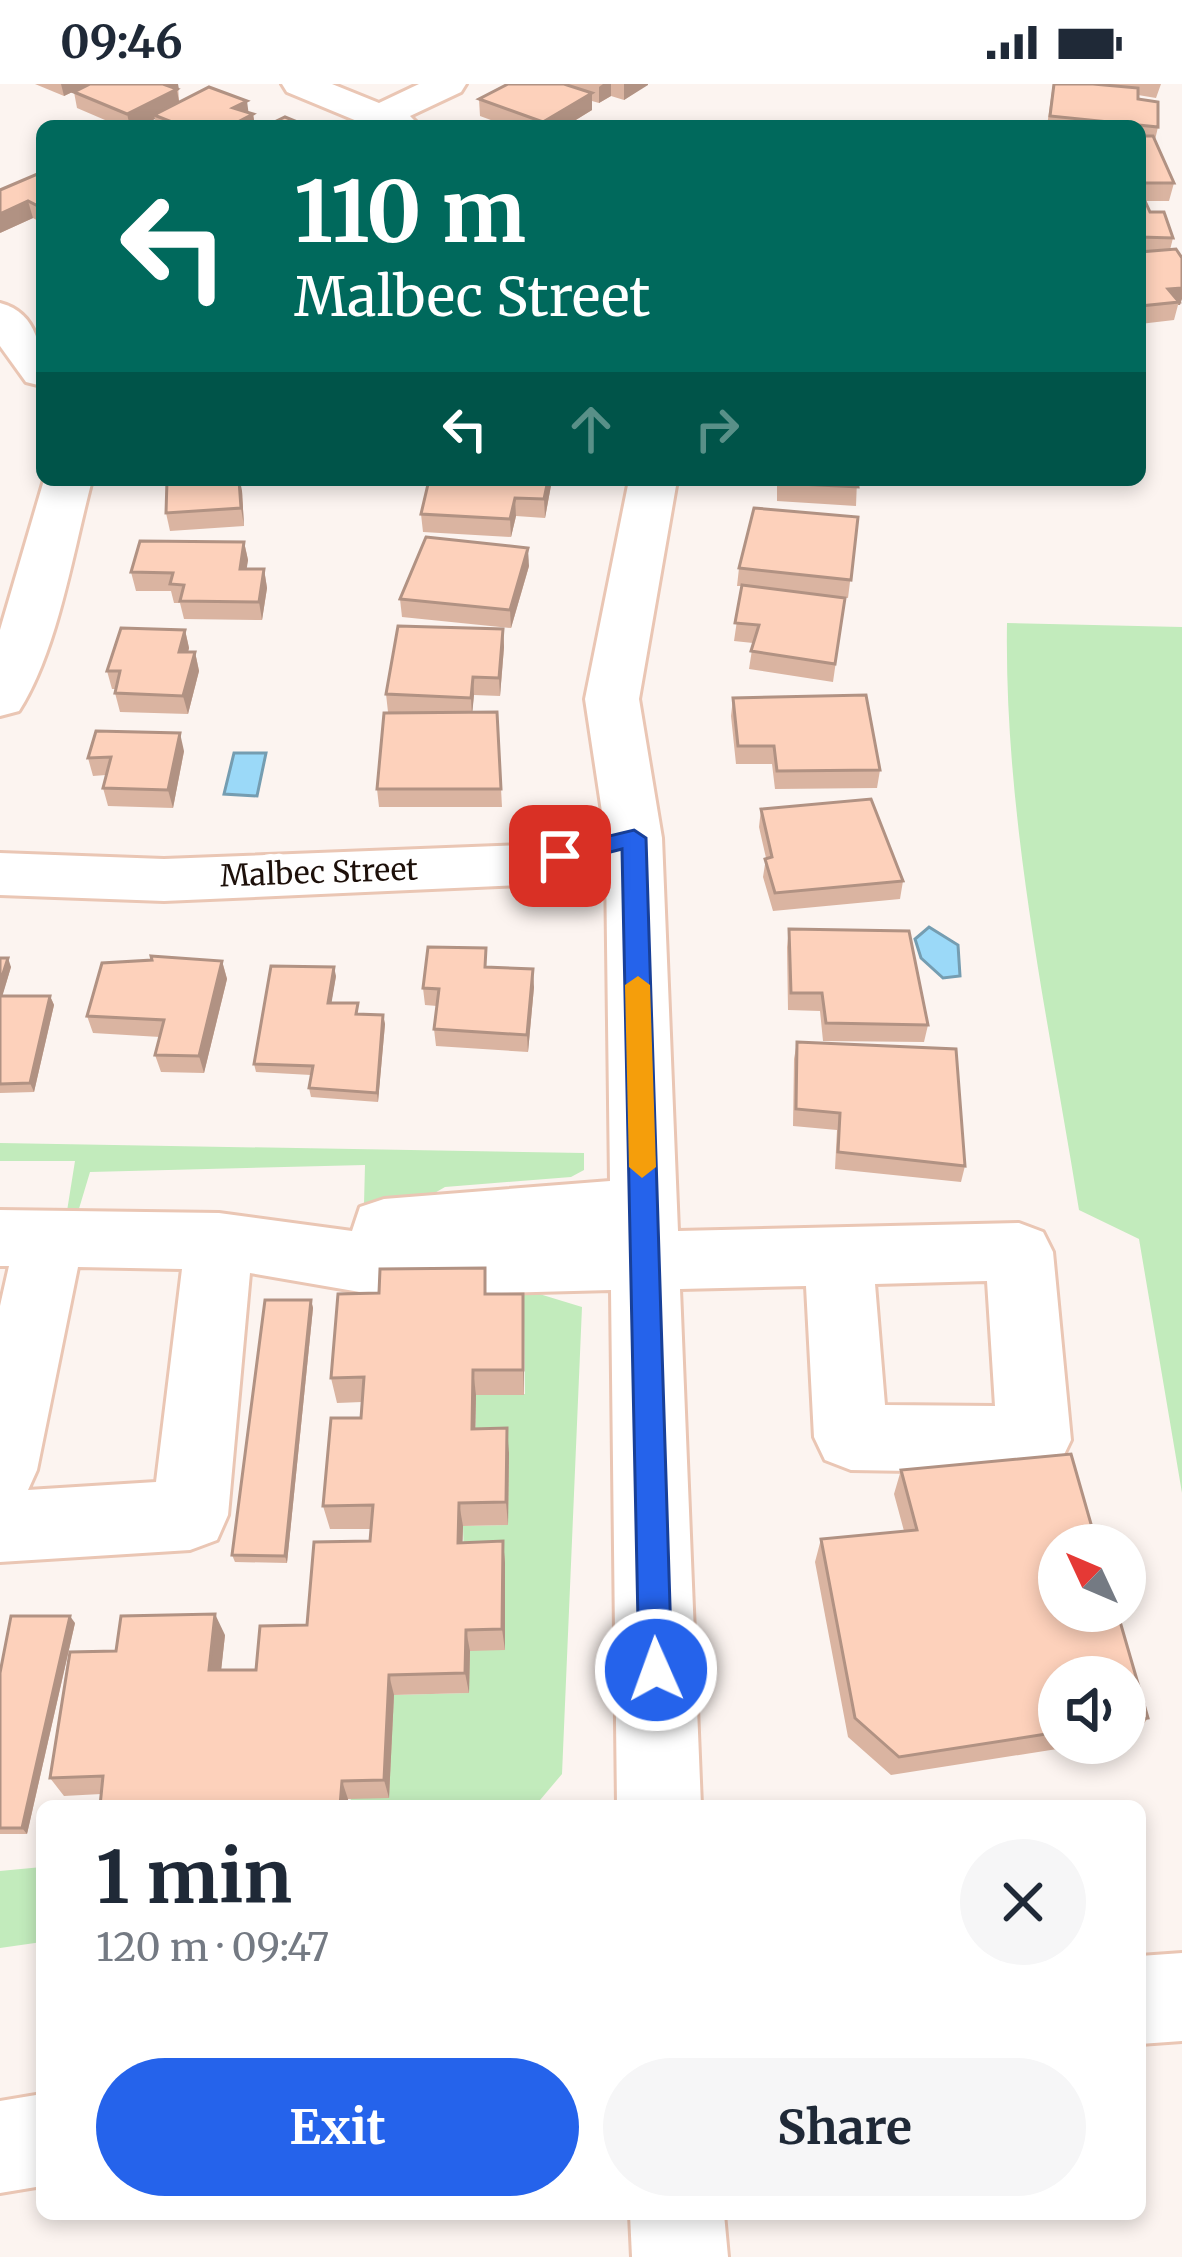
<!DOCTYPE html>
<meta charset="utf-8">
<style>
body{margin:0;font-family:Merriweather,serif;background:#f6f6f7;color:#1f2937;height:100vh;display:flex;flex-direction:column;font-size:45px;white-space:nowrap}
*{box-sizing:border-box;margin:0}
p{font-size:39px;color:#747a83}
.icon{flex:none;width:66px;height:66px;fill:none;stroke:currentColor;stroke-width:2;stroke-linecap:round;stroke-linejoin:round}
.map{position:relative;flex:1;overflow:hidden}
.drawer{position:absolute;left:36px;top:1716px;width:1110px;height:420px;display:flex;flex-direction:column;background:#fff;border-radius:18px;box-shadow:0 6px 18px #0003}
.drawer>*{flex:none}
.guide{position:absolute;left:36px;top:36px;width:1110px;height:366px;border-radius:18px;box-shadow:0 6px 18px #0003;background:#00695c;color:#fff;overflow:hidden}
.needle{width:78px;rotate:314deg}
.fabs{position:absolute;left:1038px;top:1440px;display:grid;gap:24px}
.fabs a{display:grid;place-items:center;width:108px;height:108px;border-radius:50%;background:#fff;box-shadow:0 6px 18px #0003;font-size:60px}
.pin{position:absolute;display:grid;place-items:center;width:102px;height:102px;color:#fff;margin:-51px;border-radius:24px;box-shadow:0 6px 18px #0006}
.me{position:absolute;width:132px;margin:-66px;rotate:358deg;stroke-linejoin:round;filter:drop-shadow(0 0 9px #0008)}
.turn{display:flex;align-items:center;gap:42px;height:252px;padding:0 60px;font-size:54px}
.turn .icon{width:156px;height:156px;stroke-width:2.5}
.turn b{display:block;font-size:84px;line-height:102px}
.lanes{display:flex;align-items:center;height:114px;padding:0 60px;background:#0003;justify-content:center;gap:60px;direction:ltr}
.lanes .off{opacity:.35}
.round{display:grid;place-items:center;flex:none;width:126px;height:126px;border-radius:63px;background:#f6f6f7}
.head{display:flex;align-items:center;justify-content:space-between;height:204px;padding:0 60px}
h1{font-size:72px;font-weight:700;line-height:90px}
.action{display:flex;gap:24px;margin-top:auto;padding:24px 60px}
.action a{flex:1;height:138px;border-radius:72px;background:#2563eb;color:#fff;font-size:48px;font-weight:700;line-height:138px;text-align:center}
.action a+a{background:#f6f6f7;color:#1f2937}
.status{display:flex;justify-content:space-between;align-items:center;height:84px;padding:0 60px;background:#fff;direction:ltr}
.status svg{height:33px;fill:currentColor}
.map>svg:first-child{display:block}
.green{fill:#c2ebbc}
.water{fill:#9bd9f8;stroke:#759db1;stroke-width:3}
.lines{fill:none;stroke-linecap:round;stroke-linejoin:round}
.minor-casing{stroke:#eac6b4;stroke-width:6}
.minor{fill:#fff;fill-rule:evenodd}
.wall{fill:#dab4a1}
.shaded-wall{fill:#b19283}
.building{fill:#fdd1bb;stroke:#b19283;stroke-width:3}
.route{fill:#2563eb;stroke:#184099;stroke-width:3}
.slow{fill:#f59e0b}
.labels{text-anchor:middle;stroke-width:12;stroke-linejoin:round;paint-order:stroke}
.street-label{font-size:30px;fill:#1d100a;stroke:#fff}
</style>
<div class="status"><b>09:46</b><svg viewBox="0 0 49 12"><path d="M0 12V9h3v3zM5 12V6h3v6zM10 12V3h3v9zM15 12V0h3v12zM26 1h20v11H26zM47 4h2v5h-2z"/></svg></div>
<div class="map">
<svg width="1182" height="2173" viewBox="0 0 1182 2173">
<rect width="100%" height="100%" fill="#fcf4f0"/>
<g class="green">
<path d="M1007,539L1182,543V1409L1139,1155L1079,1126C1048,932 1004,736 1007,539Z"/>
<polygon points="0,1059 584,1069 584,1086 571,1093 445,1103 407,1125 364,1120 365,1081 90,1088 78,1128 67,1127 75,1077 0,1077"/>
<polygon points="523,1205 582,1223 562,1690 535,1722 348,1722 394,1611 468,1609 463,1442 507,1441 508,1369 475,1369 476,1311 525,1310 524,1236 486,1237 485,1207"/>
<polygon points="42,1783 42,1858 0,1864 0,1787"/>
</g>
<g class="water">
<polygon points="234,669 266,669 257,712 224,710"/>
<polygon points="929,843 958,861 960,892 943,894 921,874 915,855"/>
</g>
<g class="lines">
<g class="minor-casing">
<g id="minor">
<polygon points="282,0 332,0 379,19 419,0 466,0 461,8 410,32 420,42 369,42 287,8"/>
<path d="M0,219C39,229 42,268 42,302L26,298L0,262Z"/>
<path d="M44,396H92C73,467 58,566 19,627L0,632V546Z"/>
<path d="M629,396H677L639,615L662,754L678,1147L1019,1139L1043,1148L1053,1168L1071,1356L1060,1379L1034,1389L851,1386L825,1376L814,1353L806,1202L680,1205L701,1722H617L611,1206L383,1212L250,1189L228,1431L217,1456L190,1466L0,1478V1222L9,1182H0V1126L219,1129L352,1147L360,1123L384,1115L610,1097L606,781L522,801L164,817L0,811V769L164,775L522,761L604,741L585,615ZM78,1183L182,1185L156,1398L28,1406L37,1386ZM987,1197L995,1322L885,1321L875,1200Z"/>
<polygon points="1182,1869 1182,1957 1140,1960 1140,1872"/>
<polygon points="42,2010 42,2102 0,2109 0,2017"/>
<polygon points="630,2130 724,2130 728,2173 632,2173"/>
</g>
</g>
<use href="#minor" class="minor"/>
</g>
<g class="wall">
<polygon points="35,0 89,0 64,12"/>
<polygon points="90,0 178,0 179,18 249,29 253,30 255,42 156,42 155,35 140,42 119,42 77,24 74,8"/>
<polygon points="508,0 648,0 624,16 611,12 599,19 592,17 592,26 566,42 507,42 480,32 479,15"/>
<polygon points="1053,0 1161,0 1156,14 1138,11 1138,15 1158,43 1155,56 1174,99 1169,117 1146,117 1150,128 1173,154 1170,166 1180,221 1178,221 1174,236 1140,240 1140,42 1047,42"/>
<polygon points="42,88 42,139 33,134 0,149"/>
<polygon points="429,396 552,396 545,434 516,432 511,453 423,448 421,430"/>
<polygon points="753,396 857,396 856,422 777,417 777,402 753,401"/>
<polygon points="242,407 244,442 170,447 166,429"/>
<polygon points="858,433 848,514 831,512 845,514 833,598 749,585 753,559 734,557 742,502 737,502 739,484"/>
<polygon points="244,458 248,476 246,485 264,485 267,504 262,536 184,535 180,519 174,519 171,507 136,507 131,488"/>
<polygon points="529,482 511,544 402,533 400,515"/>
<polygon points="503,545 504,563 500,612 474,611 472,628 497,628 502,723 379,723 377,705 406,629 388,628 386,610"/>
<polygon points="185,546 189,564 188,568 195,568 199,587 188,630 120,628 115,609 116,605 112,605 107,587"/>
<polygon points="733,614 880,686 877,704 775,705 772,680 736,680 731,632"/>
<polygon points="184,667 173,724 108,722 103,704 106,691 93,692 88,674"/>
<polygon points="761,725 903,797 900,815 773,827 763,793 766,774 759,743"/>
<polygon points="789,845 928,941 924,958 823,957 820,927 788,926 787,863"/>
<polygon points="0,874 11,883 2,912 50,912 54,921 34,1008 0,1009"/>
<polygon points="222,877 227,895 204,989 161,988 155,971 160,953 93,949 87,932"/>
<polygon points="487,883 534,903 528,968 436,962 434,945 437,922 425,921 423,904"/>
<polygon points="336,892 331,919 359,930 383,931 385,940 378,1018 311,1013 309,1004 311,991 256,988 254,980"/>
<polygon points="797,958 965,1082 961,1098 835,1085 837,1046 793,1042 794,975"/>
<polygon points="488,1210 524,1236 524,1311 476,1311 475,1345 509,1369 508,1441 463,1442 462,1458 503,1457 505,1479 505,1566 470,1567 469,1609 394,1611 389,1714 348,1715 348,1722 100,1722 101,1710 64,1712 50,1694 116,1567 225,1551 221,1586 256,1586 307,1541 370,1457 371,1445 330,1445 323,1422 361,1334 362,1318 337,1319 331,1294"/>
<polygon points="311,1216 313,1224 287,1479 235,1478 232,1471"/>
<polygon points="1071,1370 1097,1461 1059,1461 1059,1527 1117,1527 1148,1634 1134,1653 1125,1654 1125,1593 1059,1593 1059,1659 1095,1659 891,1691 848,1653 815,1478 821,1455 904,1447 894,1410 901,1386"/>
<polygon points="75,1539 27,1750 0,1750 0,1589"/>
</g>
<g class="shaded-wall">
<polygon points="61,0 89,0 64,12"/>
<polygon points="158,0 178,0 179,6 177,7 180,22 154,31 155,35 140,42 130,42 127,30"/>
<polygon points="603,0 611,0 611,12 599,19 599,3"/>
<polygon points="624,0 648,0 648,1 624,16"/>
<polygon points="592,9 592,26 566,42 543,42 543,38"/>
<polygon points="247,17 249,32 253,30 255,42 230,42 233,24"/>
<polygon points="28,117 33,134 0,149 0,130"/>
<polygon points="1182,204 1182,215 1180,221 1178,221 1179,218 1168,205"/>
<polygon points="240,396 242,407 244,442 241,424"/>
<polygon points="548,396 552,396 545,434 544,415"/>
<polygon points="515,414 516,432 511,453 510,435"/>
<polygon points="244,458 248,476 244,503 240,485"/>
<polygon points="528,464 529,482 511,544 510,526"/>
<polygon points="264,485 267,504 262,536 259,518"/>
<polygon points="503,545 504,563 500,612 499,594"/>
<polygon points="185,546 189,564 183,586 179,568"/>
<polygon points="195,568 199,587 188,630 183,612"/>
<polygon points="473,593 474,611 472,632 471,614"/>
<polygon points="180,649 184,667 173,724 168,706"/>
<polygon points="8,874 11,883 0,920 0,899"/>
<polygon points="222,877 227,895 204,989 199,972"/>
<polygon points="334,883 336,892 330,928 328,919"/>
<polygon points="533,885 534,903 528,968 527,951"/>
<polygon points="50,912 54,921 34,1008 30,999"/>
<polygon points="383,931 385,940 378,1018 377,1009"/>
<polygon points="523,1210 524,1236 524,1311 523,1286"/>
<polygon points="311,1216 313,1224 287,1479 285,1472"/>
<polygon points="473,1286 476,1311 475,1369 472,1345"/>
<polygon points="507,1344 509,1369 508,1441 506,1418"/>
<polygon points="459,1419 463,1442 462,1481 458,1459"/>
<polygon points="503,1457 505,1479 505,1566 502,1545"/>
<polygon points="215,1530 225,1551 219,1606 209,1586"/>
<polygon points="70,1532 75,1539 27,1750 22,1744"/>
<polygon points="466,1546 470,1567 469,1609 465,1589"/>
<polygon points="389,1591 394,1611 389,1714 384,1696"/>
<polygon points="342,1697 348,1715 348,1722 340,1722"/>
</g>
<g class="building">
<polygon points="90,0 163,0 177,5 127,30 74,8"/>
<polygon points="508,0 564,0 592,9 543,38 479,15"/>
<polygon points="1054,0 1093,0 1138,4 1138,15 1158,18 1158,43 1050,32"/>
<polygon points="209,3 247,17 233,24 253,30 230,42 182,42 154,31"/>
<polygon points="285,33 307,42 266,42"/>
<polygon points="1140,52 1153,52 1174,99 1140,99"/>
<polygon points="42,88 42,124 28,117 0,130 0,106"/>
<polygon points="1140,106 1150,128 1164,128 1173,154 1140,153"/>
<polygon points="1176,165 1182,174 1182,204 1168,205 1179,218 1140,222 1140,168"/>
<polygon points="167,396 239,396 241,424 166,429"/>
<polygon points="429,396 548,396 544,415 515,414 510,435 421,430"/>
<polygon points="779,396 857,396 858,403 779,399"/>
<polygon points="754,424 858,433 851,496 739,484"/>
<polygon points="426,453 528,464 510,526 400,515"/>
<polygon points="140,457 244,458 240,485 264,485 259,518 180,517 184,501 170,500 173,489 131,488"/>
<polygon points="742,501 845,514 835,580 751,567 759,541 735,539"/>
<polygon points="398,542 503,545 499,594 473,593 471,614 386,610"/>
<polygon points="121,544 185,546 179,568 195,568 183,612 115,609 120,587 107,587"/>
<polygon points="866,611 880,686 777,687 774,662 738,662 733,614"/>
<polygon points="497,628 501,705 377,705 384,629"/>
<polygon points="96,647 180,649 168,706 103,704 111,673 88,674"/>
<polygon points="871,715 903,797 775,809 765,775 772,773 761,725"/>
<polygon points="789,845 909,847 928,941 826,939 822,909 791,909"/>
<polygon points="428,863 486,864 485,883 533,885 527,951 434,945 439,905 423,904"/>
<polygon points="151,872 222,877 199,972 155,971 164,936 87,932 102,879 152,876"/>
<polygon points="0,874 8,874 0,899"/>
<polygon points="271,882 334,883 328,919 358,919 356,930 383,931 377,1009 309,1004 313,982 254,980"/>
<polygon points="0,912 50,912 30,999 0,1000"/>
<polygon points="797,958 956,965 965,1082 838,1068 840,1029 796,1025"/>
<polygon points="485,1184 485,1210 523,1210 523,1286 473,1286 472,1345 507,1344 506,1418 459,1419 458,1459 503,1457 502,1545 466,1546 465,1589 389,1591 384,1696 342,1697 340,1722 100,1722 103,1692 50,1694 70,1568 116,1567 121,1532 215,1530 209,1586 256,1586 260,1542 307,1541 314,1458 370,1457 373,1421 323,1422 331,1334 361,1334 364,1293 331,1294 338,1210 379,1209 380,1185"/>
<polygon points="265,1216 311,1216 285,1472 232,1471"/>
<polygon points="1071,1370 1097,1461 1059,1461 1059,1527 1117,1527 1148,1634 1125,1637 1125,1593 1059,1593 1059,1648 899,1673 855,1634 821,1455 917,1446 901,1386"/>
<polygon points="11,1532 70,1532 22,1744 0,1744 0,1589"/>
</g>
<polygon class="route" points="634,746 646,754 672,1586 667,1597 656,1602 644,1597 639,1586 622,765 560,781 548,772 551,766"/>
<polygon class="slow" points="638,892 650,901 656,1083 642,1094 629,1083 625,901"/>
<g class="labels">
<g class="street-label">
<text transform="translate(319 789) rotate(-2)" y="10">Malbec Street</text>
</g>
</g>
</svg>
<div class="fabs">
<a><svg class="needle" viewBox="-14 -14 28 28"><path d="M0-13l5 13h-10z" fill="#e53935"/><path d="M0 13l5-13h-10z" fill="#747a83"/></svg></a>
<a><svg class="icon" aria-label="sound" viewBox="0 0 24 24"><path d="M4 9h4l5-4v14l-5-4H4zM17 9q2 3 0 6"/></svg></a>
</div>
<div class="pin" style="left:560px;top:772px;background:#d93025"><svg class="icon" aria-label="arrive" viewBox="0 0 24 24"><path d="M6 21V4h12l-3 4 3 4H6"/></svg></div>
<svg class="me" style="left:656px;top:1586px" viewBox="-20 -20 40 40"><circle r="17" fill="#2563eb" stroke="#fff" stroke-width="3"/><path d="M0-11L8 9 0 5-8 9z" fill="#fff"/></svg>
<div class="guide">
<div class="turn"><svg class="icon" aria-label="left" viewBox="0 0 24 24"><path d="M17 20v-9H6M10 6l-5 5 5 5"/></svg><div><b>110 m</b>Malbec Street</div></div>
<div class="lanes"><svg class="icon" aria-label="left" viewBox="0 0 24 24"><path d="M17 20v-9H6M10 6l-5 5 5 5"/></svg><svg class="icon off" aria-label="ahead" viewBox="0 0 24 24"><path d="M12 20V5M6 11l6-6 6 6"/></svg><svg class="icon off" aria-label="right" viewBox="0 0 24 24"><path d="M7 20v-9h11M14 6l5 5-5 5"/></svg></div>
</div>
<section class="drawer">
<div class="head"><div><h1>1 min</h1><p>120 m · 09:47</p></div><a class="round"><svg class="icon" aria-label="close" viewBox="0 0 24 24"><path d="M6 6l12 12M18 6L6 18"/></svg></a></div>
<div class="action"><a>Exit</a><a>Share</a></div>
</section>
</div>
